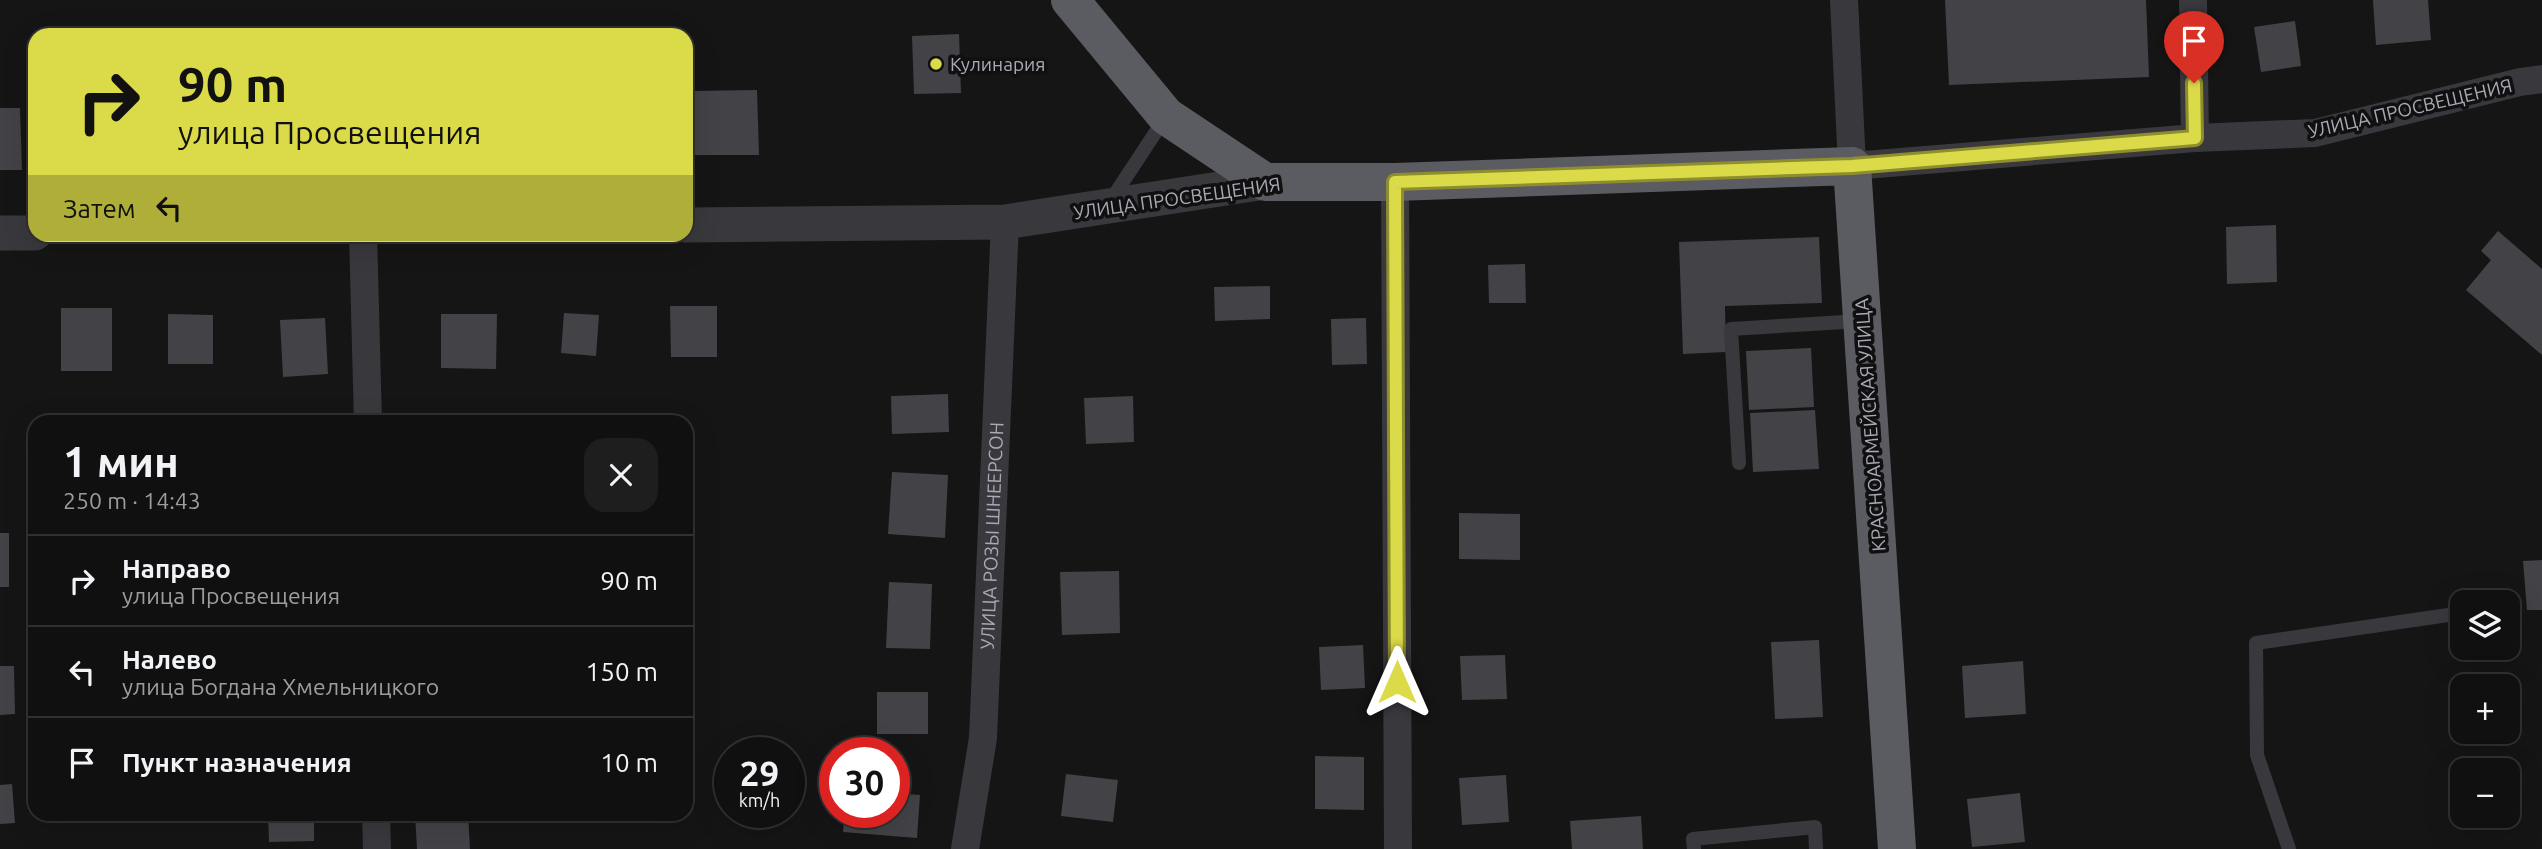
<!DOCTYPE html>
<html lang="ru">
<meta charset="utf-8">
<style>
body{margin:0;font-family:Ubuntu,sans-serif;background:#1e1e1e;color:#f1f3f6;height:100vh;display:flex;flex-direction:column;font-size:26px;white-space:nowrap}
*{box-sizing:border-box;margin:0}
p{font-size:23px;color:#9c9d9f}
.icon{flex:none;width:38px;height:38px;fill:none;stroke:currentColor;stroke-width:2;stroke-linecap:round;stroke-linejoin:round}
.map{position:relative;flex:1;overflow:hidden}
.sheet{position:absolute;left:28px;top:415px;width:665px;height:406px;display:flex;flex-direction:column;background:#101010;border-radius:21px;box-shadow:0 7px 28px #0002,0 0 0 2px #303030}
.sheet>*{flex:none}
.hud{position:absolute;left:28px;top:28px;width:665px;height:214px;border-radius:21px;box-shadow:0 7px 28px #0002,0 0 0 2px #303030;background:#dbda48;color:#111;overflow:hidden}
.buttons{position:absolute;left:2450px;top:590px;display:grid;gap:14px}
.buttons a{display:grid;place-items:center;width:70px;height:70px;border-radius:14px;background:#101010;box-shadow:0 7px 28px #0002,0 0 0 2px #303030;font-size:35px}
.speed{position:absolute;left:714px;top:737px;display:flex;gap:14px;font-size:35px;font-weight:700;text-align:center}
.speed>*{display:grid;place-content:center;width:91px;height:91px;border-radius:50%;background:#101010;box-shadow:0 7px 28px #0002,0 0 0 2px #303030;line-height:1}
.speed small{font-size:18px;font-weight:400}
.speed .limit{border:10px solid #d22;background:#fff;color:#111}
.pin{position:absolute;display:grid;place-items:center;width:60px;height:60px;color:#fff;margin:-72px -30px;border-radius:50% 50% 50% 0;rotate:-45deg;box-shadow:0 0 7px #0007}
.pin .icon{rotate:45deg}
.me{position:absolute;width:77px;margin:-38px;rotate:0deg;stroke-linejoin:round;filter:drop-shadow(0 0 5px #0008)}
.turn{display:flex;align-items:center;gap:24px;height:147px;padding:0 35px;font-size:32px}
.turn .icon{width:91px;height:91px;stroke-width:2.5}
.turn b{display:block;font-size:49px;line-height:60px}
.then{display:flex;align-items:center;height:66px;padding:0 35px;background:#0003;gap:14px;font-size:26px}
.round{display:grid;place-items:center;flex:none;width:74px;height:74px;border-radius:21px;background:#1e1e1e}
.headline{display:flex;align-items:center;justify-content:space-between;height:119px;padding:0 35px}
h1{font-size:42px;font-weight:700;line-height:52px}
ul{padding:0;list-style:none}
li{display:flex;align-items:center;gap:21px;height:91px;padding:0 35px;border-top:2px solid #303030}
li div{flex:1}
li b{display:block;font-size:26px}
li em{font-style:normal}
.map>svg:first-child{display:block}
.building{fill:#434246}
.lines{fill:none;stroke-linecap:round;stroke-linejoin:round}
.service{stroke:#39383d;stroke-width:14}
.minor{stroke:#39383d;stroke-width:28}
.tertiary{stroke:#39383d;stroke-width:35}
.trunk{stroke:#5b5b62;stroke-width:38}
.route-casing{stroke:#8e8e2f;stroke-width:18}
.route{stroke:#dbda48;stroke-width:12}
.poi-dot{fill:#dbda48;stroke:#101011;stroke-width:2.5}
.labels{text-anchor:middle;stroke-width:7;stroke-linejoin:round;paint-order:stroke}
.poi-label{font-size:19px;fill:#a9a8b5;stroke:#101011;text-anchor:start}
.street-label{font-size:19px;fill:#a9a8b5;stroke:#101011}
</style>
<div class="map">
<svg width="2542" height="849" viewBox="0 0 2542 849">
<rect width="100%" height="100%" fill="#151516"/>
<g class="building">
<polygon points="1945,0 2146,0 2149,77 1949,85"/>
<polygon points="2373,0 2428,0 2431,40 2376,45"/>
<polygon points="2295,21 2301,66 2261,72 2254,27"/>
<polygon points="959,34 961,93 914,94 912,36"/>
<polygon points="757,90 759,155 694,155 693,91"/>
<polygon points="0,108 20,108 22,170 0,170"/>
<polygon points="2276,225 2277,282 2227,284 2226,227"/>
<polygon points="2498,231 2542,269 2542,355 2466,290 2491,260 2481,251"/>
<polygon points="1819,237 1822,303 1725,306 1726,352 1683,354 1679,242"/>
<polygon points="1525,264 1526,303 1489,303 1488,265"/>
<polygon points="1270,286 1270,319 1215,321 1214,287"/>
<polygon points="670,306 717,306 717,357 671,357"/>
<rect x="61" y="308" width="51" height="63"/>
<polygon points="564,313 599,315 596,356 561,353"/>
<polygon points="168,314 213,315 213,364 168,364"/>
<polygon points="441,314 497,314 496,369 441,368"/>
<polygon points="325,318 328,374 283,377 280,320"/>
<polygon points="1366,318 1367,364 1332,365 1331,319"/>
<polygon points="1811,348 1814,407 1749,410 1746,351"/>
<polygon points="948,394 949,432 892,434 891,396"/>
<polygon points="1133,396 1134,442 1086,444 1084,398"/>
<polygon points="1815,410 1819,469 1753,472 1750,413"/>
<polygon points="892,472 948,475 945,538 888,534"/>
<polygon points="1459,513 1520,514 1520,560 1459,559"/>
<rect x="0" y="533" width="9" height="54"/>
<polygon points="2542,560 2542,610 2527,610 2523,561"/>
<polygon points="1119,571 1120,633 1062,635 1060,572"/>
<polygon points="889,582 932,584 930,649 886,648"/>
<polygon points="1819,640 1823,717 1775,719 1771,642"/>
<polygon points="1363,645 1365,688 1321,690 1319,647"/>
<polygon points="1505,655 1507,699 1462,700 1460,656"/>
<polygon points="2023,661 2026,714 1965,718 1962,666"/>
<polygon points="0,666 14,666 15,714 0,715"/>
<rect x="877" y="692" width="51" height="42"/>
<polygon points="1315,756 1364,757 1364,810 1315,809"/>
<polygon points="1066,774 1118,780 1113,822 1061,816"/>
<polygon points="1506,775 1509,822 1462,825 1459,778"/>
<polygon points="12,784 15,823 0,824 0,785"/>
<polygon points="894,793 920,795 917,838 843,832 845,812 894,812"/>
<polygon points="2020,793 2025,842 1972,847 1967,799"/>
<polygon points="268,814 314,814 314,841 269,842"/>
<polygon points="415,814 468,814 470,849 417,849"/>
<polygon points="1641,816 1643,849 1572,849 1570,821"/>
</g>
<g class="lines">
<g class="service">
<polyline points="1109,203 1165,118"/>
<polyline points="1739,463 1731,329 1861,321"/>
<polyline points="1694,849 1693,839 1815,827 1816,849"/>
<polyline points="2289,849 2257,755 2256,643 2462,613"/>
</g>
<g class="minor">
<polyline points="1844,0 1852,166 2195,138 2315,133 2520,82 2542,79"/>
<polyline points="2193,0 2195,138"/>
<polyline points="1395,182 1398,849"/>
<polyline points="363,234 368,422"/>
<polyline points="376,814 377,849"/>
<path id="s1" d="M965,849L983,738L1005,222"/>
</g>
<g class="tertiary">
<polyline points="686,225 1005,222 1265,182"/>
<polyline points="0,233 35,233"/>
</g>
<polyline class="trunk" points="1070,0 1166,116 1265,182 1395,182 1852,166 1897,849"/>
</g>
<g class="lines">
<g class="route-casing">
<polyline id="route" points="1397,682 1395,182 1852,166 2195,138 2194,83"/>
</g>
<use href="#route" class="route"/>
</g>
<circle class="poi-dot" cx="936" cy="64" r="7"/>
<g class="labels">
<g class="poi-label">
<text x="950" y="71">Кулинария</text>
</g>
<g class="street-label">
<text transform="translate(2410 108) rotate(-13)" y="7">УЛИЦА ПРОСВЕЩЕНИЯ</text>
<text transform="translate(1177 198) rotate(-8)" y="7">УЛИЦА ПРОСВЕЩЕНИЯ</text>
<text transform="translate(1870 425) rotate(-94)" y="7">КРАСНОАРМЕЙСКАЯ УЛИЦА</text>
<text dy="7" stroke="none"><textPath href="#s1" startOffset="315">УЛИЦА РОЗЫ ШНЕЕРСОН</textPath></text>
</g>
</g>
</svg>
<div class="buttons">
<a><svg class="icon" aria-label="layers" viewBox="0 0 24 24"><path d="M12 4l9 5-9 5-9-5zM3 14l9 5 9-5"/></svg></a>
<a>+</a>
<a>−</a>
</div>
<div class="speed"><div>29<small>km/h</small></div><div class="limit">30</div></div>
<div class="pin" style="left:2194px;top:83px;background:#d93025"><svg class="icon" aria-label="arrive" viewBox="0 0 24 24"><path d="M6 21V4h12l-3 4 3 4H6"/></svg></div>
<svg class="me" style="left:1397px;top:682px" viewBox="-20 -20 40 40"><path d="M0-17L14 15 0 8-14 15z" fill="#dbda48" stroke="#fff" stroke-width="4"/></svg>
<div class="hud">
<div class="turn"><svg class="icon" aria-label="right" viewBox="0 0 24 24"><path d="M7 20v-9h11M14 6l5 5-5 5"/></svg><div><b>90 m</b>улица Просвещения</div></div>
<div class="then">Затем<svg class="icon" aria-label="left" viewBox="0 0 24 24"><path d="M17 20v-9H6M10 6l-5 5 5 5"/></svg></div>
</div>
<section class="sheet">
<div class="headline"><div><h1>1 мин</h1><p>250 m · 14:43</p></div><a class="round"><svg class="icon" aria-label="close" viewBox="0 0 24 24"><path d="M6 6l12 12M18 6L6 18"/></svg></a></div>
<ul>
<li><svg class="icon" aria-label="right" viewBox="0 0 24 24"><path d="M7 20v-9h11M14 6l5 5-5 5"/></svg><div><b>Направо</b><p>улица Просвещения</p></div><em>90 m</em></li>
<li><svg class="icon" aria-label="left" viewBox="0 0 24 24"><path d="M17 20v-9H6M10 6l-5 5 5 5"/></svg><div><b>Налево</b><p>улица Богдана Хмельницкого</p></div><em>150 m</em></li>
<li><svg class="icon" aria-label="arrive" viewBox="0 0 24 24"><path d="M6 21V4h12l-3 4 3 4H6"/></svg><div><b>Пункт назначения</b></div><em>10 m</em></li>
</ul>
</section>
</div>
